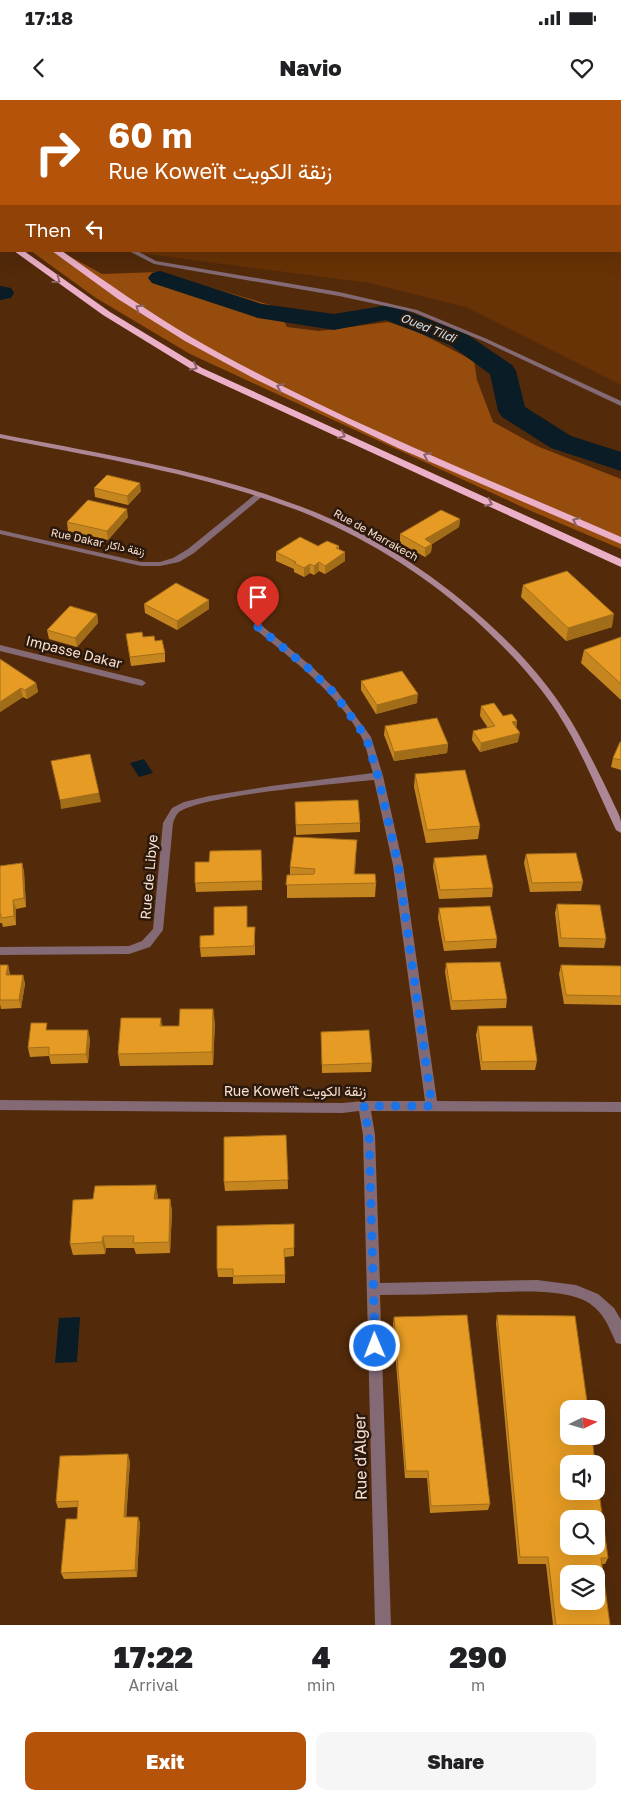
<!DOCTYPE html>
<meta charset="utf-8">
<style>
body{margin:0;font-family:"Golos Text",Vazirmatn,sans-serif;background:#f6f6f6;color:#202124;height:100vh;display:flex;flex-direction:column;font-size:19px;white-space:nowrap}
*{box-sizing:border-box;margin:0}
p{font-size:16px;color:#757577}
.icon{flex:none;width:28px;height:28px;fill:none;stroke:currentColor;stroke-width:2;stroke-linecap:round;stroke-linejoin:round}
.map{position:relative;height:1525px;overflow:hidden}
.drawer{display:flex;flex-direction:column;background:#fff;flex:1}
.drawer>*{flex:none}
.guide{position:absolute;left:0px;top:0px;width:621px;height:152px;box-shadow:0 5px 20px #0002;background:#b45309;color:#fff;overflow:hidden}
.needle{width:32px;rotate:85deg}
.tools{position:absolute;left:560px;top:1300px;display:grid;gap:10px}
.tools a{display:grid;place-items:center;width:45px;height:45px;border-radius:10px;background:#fff;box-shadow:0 5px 20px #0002;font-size:25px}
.pin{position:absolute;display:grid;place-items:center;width:42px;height:42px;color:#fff;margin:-51px -21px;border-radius:50% 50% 50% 0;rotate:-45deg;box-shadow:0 0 5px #0007}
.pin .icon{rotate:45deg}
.me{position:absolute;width:55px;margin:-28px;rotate:359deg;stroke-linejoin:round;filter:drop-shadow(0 0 4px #0008)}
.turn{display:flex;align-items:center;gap:18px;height:105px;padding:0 25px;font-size:22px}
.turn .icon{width:65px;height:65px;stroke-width:2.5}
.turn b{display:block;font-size:35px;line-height:42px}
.then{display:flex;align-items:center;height:48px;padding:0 25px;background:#0003;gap:10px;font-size:19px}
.eta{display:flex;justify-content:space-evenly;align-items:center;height:85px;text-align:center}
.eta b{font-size:30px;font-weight:800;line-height:35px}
.cta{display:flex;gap:10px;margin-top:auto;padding:10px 25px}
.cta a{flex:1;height:58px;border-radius:10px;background:#b45309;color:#fff;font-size:20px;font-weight:800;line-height:58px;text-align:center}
.cta a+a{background:#f6f6f6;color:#202124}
.status{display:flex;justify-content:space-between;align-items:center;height:35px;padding:0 25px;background:#fff;direction:ltr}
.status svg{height:14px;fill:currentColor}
header{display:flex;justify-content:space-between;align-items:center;height:65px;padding:0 25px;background:#fff;font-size:22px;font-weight:800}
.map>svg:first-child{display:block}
.green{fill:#673205}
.forest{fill:#964c0d}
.water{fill:#0a1c26}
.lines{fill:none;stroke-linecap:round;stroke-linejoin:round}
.river{fill:#0a1c26;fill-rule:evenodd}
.street{fill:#836a74;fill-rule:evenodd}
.secondary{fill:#ad8796;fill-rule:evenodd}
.highway{fill:#ebb0c8;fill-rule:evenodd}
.wall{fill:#c6861f}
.shaded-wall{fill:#a16d19}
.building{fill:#e69c24;stroke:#a16d19;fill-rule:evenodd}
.oneway{stroke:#8b646a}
.route{stroke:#1a73e8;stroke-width:9;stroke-dasharray:0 16.2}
.labels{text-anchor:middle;stroke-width:5;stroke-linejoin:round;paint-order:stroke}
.far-street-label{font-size:11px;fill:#fbe0d0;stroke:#2b190c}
.far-water-label{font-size:12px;font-style:italic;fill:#c7e2f2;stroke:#2b190c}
.street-label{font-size:14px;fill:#fbe0d0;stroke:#2b190c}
.near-street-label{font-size:16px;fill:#fbe0d0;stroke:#2b190c}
</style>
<div class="status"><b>17:18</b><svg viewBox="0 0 49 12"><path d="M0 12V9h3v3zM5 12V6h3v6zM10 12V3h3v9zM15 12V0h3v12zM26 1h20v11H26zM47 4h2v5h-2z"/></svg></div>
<header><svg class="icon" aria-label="back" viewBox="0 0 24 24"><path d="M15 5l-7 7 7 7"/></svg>Navio<svg class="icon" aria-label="heart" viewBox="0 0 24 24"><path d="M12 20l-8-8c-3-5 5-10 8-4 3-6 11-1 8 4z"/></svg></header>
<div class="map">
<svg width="621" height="1525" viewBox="0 0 621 1525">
<rect width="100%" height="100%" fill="#532a0a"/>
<polygon class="green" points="0,0 621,0 621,285 466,207 370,183 124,151 620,151 620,1 1,1 1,102"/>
<polygon class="forest" points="31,151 60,151 102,174 158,172 277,207 287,227 319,231 388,222 418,232 474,261 477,280 493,322 537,346 621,379 621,449 531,411 190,254 96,198"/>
<g class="water">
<polygon points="144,659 153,673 139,677 130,663"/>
<polygon points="80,1217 77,1262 55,1263 59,1218"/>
</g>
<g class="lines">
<g class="river">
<polygon points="160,171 262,204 334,214 388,205 397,207 468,235 512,265 516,271 525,307 571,336 621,352 621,371 551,348 502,317 498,311 490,274 450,245 386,220 334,230 258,218 152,183 148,178 152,173"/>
<polygon points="0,186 11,188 14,193 11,198 0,200"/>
</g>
<g class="street">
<polygon points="129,151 137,151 156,161 339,192 417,210 487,239 621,301 621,306 483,241 413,212 339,196 154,164"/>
<polygon points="257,393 263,393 264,395 194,453 179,462 160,466 141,466 0,434 0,430 141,462 160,462 173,458 188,449"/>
<path d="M255,525H261L311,566L337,591L371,637L383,676L403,765L437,1001L621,1002V1012L371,1011L375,1035L380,1183L537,1180L576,1185L598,1194L614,1208L621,1220V1244L616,1243C609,1227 604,1213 589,1203C562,1186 503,1193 472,1193C441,1194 411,1195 380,1195L391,1525H375L363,1035L359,1011L342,1013L0,1010V1000L342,1003L364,1001H425L393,765L374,680C342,683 196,696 178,713C176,715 174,720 173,723L163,830L150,847L129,854L0,855V847L129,846L142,841L153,829L163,723L172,708L184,702L209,696L271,686L373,673C369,662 367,647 361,636C336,592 294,561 255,529Z"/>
<polygon points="0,545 142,580 146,583 142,586 0,551"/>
</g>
<path class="secondary" d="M0,334C102,354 205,370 302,407C368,432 428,470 480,516C518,549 554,589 578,633C590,655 601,677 612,700C615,707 620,715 621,722C621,725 621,730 621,733L616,730C597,690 581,649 557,612C534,577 503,545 472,517C421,472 361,435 297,410C202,374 100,358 0,338Z"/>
<g class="highway">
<rect x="0" y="106" width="1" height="5"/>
<rect x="0" y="136" width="1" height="5"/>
<polygon points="14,151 24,151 110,212 202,268 621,459 621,467 196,272 103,215"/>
<path d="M52,151H62C104,181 147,211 191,237C328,316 477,374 621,437V444L398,348L255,279L185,241L118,199Z"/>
</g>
</g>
<g class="wall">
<polygon points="94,388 141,391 128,405 95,397"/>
<polygon points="128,417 108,440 68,431 67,422"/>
<polygon points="460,419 459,427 432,444 431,452 425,457 400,443 400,434"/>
<polygon points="318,446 339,446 339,449 345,461 325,474 319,471 314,475 310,473 304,477 294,472 294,469 276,461 276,452"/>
<polygon points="523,485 612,527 566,541 521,497"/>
<polygon points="209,500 209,509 177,530 145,513 144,504"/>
<polygon points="97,514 98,523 77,547 49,539 47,530"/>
<polygon points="126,534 143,537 155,541 165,553 165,562 131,566"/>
<polygon points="621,537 621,600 581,563 584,550"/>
<polygon points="0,559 36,583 38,592 27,599 23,597 0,612"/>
<polygon points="361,581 417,603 376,614 361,590"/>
<polygon points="481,606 503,616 517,621 516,628 518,642 480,652 472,640 473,631 488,628 480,616"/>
<polygon points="385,626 448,644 447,653 394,661 384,635"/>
<polygon points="621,642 621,670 611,667 613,658"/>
<polygon points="415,674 480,726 478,739 426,743 414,687"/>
<polygon points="295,702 360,723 360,732 296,735"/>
<polygon points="261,750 262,790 196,792 195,783 209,762"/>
<polygon points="356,753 355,774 376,783 375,797 287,798 287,775 290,775 290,767"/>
<polygon points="526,754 583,782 581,791 530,792 524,763"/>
<polygon points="434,758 493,788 492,797 439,799 433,767"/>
<polygon points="22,763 24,772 26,807 16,809 16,825 3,827 2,823 0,823 0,766"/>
<polygon points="557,804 606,839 604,848 559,847 555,813"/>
<polygon points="439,808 497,839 496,848 444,851 438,818"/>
<polygon points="214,835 255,836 255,855 201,857 200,848"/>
<polygon points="446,863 507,899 506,908 451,910 445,872"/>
<polygon points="0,865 8,865 10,875 23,875 25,884 21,908 1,909 0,904"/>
<polygon points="561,865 621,866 621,905 564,904 559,874"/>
<polygon points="161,918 162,926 179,926 215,922 213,965 120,966 118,954"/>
<polygon points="478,926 537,961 535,970 481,970 476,935"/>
<polygon points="49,930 90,939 88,963 51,964 49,956 30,957 28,948"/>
<polygon points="321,932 372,963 371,972 322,973"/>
<polygon points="286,1035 288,1089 225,1091 224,1082"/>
<polygon points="158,1097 157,1099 170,1099 172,1111 170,1153 136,1154 134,1148 106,1148 105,1154 73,1155 70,1144"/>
<polygon points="294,1124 294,1156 285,1157 285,1183 233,1184 233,1177 218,1177 217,1169"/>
<polygon points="497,1215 608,1458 605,1464 601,1464 610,1525 553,1525 546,1464 518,1464 496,1223"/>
<polygon points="394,1217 490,1404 488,1410 430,1413 427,1378 405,1378 393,1224"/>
<polygon points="130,1361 126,1417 138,1417 140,1423 137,1477 64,1479 61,1473 77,1419 78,1407 58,1408 56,1402"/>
</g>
<g class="shaded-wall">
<polygon points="140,383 141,391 128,405 127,396"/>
<polygon points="127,409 128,417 108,440 107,431"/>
<polygon points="460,419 459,427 432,444 431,452 425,457 425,448 431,444 424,448 425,439"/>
<polygon points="345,452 345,461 325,474 325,466"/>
<polygon points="319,462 319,471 314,475 314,466"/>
<polygon points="310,464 310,473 304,477 304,468"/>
<polygon points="209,500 209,509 177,530 177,521"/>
<polygon points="97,514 98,523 77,547 75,538"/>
<polygon points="614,514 612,527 566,541 568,528"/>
<polygon points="36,583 38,592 27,599 25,590"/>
<polygon points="21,588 23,597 0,612 0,602"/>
<polygon points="418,594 417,603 376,614 377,605"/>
<polygon points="517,621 516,630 512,622"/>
<polygon points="520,633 518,642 480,652 481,643"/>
<polygon points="448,644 447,653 394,661 394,652"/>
<polygon points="99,693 101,702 61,709 60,700"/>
<polygon points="22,763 24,772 26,807 24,798"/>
<polygon points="13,800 16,809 16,825 14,816"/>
<polygon points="8,865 10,874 8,884 6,875"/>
<polygon points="23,875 25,884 21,908 19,900"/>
<polygon points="213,909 215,922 213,965 212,952"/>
<polygon points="88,930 90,939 88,963 86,954"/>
<polygon points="156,1085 158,1097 156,1111 154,1099"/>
<polygon points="170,1099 172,1111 170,1153 169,1142"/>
<polygon points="103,1136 106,1148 105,1154 102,1142"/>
<polygon points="128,1354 130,1361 126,1424 124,1417"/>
<polygon points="138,1417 140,1423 137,1477 135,1470"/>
</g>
<g class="building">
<polygon points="107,375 140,383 127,396 94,388"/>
<polygon points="88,400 127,409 107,431 67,422"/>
<polygon points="441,410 460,419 425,439 432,444 425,448 400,434"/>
<polygon points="300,437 318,446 327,441 339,446 336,448 345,452 325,466 319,462 314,466 310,464 304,468 294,463 296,462 276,452"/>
<polygon points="567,471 614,514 568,528 523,485"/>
<polygon points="176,483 209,500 177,521 144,504"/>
<polygon points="70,506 97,514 75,538 47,530"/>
<polygon points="142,532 143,537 154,536 155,541 162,540 165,553 130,557 126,534"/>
<polygon points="621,537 621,584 584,550"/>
<polygon points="0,559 36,583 25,590 21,588 0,602"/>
<polygon points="402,571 418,594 377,605 361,581"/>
<polygon points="494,603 503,616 512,614 517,621 512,622 520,633 481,643 473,631 495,626 481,606"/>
<polygon points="437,618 448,644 394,652 385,626"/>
<polygon points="620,642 621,642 621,660 613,658"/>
<polygon points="90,654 99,693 60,700 51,661"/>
<polygon points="465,670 480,726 427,730 415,674"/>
<polygon points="358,700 360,723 296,725 295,702"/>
<polygon points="294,737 357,740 354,774 375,774 376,783 286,785 287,775 314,774 315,769 290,767"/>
<polygon points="261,750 262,781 195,783 195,762 209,762 210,751"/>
<polygon points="576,753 583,782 532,783 526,754"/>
<polygon points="486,755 493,788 440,790 434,758"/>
<polygon points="22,763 24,798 13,800 14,816 1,818 1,814 0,814 0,766"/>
<polygon points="557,804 600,805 606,839 561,838"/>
<polygon points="247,806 247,827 255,827 254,846 200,848 200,836 214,835 214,807"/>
<polygon points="490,806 497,839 445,842 439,808"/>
<polygon points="500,862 507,899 452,901 446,863"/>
<polygon points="0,865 8,865 6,875 23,875 19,900 0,900"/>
<polygon points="561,865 621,866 621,896 566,895"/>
<polygon points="180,909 213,909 212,952 118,954 121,918 161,918 160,926 179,926"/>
<polygon points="31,923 47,923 46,930 88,930 86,954 49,955 49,947 28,948"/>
<polygon points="478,926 532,926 537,961 482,962"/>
<polygon points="369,930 372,963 322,965 321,932"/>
<polygon points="286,1035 288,1080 224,1082 224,1037"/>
<polygon points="156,1085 154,1099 170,1099 169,1142 133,1143 134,1136 103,1136 102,1142 70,1144 73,1100 93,1099 95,1086"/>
<polygon points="294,1124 294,1148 284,1149 285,1175 233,1176 233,1169 217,1169 217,1126"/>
<polygon points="467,1215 490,1404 431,1406 428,1371 406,1371 394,1217"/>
<path d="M497,1215L575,1216L588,1309H569V1336H592L595,1364H569V1391H596V1370L608,1458H601L610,1525H556L548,1457H520ZM569,1419H596V1446H569ZM569,1474H596V1501H569Z"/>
<polygon points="128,1354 124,1417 138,1417 135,1470 61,1473 66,1419 77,1419 78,1401 56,1402 60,1356"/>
</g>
<defs><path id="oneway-chevron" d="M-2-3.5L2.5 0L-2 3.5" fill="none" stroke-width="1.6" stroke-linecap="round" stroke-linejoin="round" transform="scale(1.25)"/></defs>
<g class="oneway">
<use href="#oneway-chevron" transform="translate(57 180) rotate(36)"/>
<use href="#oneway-chevron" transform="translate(139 208) rotate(-146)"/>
<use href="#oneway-chevron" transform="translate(194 267) rotate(29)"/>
<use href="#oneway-chevron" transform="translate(280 287) rotate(-155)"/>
<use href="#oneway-chevron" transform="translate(342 335) rotate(25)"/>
<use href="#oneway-chevron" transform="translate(427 356) rotate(-156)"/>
<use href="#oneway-chevron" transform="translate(489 403) rotate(25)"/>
<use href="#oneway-chevron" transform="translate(576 421) rotate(-156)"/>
</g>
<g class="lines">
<polyline class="route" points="258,527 308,568 334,593 366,637 378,676 398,764 432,1006 364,1006 369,1035 375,1246"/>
</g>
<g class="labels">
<g class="far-street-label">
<text transform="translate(376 435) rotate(29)" y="4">Rue de Marrakech</text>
<text transform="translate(98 442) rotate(12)" y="4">Rue Dakar زنقة داكار</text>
</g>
<g class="far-water-label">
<text transform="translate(428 228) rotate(22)" y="4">Oued Tildi</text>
</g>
<g class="street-label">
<text transform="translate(74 552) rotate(14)" y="5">Impasse Dakar</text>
<text transform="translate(149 777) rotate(-85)" y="5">Rue de Libye</text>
<text x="295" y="996">Rue Koweït زنقة الكويت</text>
</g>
<g class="near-street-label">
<text transform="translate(360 1357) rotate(-91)" y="6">Rue d'Alger</text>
</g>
</g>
</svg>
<div class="tools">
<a><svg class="needle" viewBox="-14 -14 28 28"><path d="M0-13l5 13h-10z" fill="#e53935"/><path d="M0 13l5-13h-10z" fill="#757577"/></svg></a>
<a><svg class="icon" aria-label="sound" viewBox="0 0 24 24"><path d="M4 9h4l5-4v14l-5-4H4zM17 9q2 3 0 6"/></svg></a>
<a><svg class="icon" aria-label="search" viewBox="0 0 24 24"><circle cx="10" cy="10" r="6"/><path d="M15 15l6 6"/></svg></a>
<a><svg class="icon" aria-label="layers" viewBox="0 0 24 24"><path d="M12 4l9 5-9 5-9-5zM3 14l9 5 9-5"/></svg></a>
</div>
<div class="pin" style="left:258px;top:527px;background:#d93025"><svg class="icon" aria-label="arrive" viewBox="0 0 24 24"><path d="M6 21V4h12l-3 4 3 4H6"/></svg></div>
<svg class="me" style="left:375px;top:1246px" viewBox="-20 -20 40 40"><circle r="17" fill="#1a73e8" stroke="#fff" stroke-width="3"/><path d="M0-11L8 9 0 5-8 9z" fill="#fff"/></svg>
<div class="guide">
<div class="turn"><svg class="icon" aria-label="right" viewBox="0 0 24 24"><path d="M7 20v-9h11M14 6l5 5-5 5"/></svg><div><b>60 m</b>Rue Koweït زنقة الكويت</div></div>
<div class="then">Then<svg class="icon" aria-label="left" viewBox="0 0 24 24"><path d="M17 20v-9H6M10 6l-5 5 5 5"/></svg></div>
</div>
</div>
<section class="drawer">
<div class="eta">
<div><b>17:22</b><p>Arrival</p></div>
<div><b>4</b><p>min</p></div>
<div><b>290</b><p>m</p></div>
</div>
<div class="cta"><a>Exit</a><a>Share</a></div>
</section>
